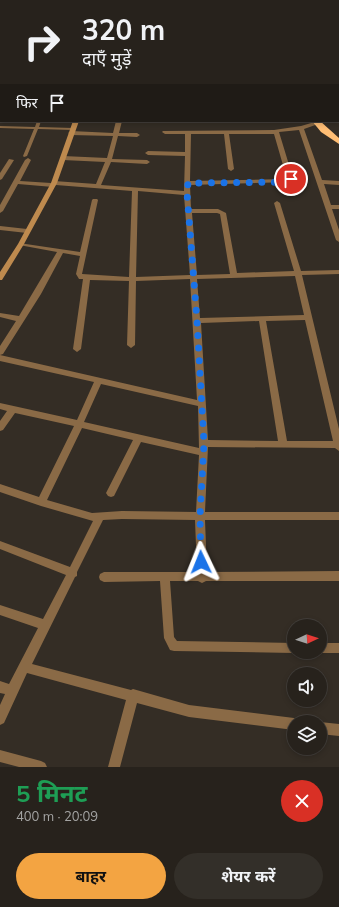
<!DOCTYPE html>
<html lang="hi">
<meta charset="utf-8">
<style>
body{margin:0;font-family:Mulish,"Noto Sans Devanagari",sans-serif;background:#332f29;color:#f1f3f6;height:100vh;display:flex;flex-direction:column;font-size:15px;white-space:nowrap}
*{box-sizing:border-box;margin:0}
p{font-size:13px;color:#a4a4a3}
.icon{flex:none;width:22px;height:22px;fill:none;stroke:currentColor;stroke-width:2;stroke-linecap:round;stroke-linejoin:round}
.map{position:relative;height:767px;overflow:hidden}
.drawer{display:flex;flex-direction:column;background:#27221c;flex:1}
.drawer>*{flex:none}
.top-card{position:absolute;left:0px;top:0px;width:339px;height:122px;box-shadow:0 2px 6px #0003,0 0 0 1px #433f3b;background:#27221c;color:#f1f3f6;overflow:hidden}
.needle{width:26px;rotate:86deg}
.controls{position:absolute;left:287px;top:619px;display:grid;gap:8px}
.controls a{display:grid;place-items:center;width:40px;height:40px;border-radius:50%;background:#27221c;box-shadow:0 2px 6px #0003,0 0 0 1px #433f3b;font-size:20px}
.pin{position:absolute;display:grid;place-items:center;width:34px;height:34px;color:#fff;margin:-17px;border:2px solid #fff;border-radius:50%;box-shadow:0 1px 4px #0007}
.me{position:absolute;width:44px;margin:-22px;rotate:358deg;stroke-linejoin:round;filter:drop-shadow(0 0 3px #0008)}
.turn{display:flex;align-items:center;gap:14px;height:84px;padding:0 16px;font-size:18px}
.turn .icon{width:52px;height:52px;stroke-width:2.5}
.turn b{display:block;font-size:28px;line-height:34px}
.then{display:flex;align-items:center;height:38px;padding:0 16px;background:#0003;gap:8px;font-size:15px}
.round{display:grid;place-items:center;flex:none;width:42px;height:42px;border-radius:21px;background:#332f29}
.headline{display:flex;align-items:center;justify-content:space-between;height:68px;padding:0 16px}
h1{font-size:24px;font-weight:700;line-height:30px;color:#1e9e55}
.button{display:flex;gap:8px;margin-top:auto;padding:8px 16px}
.button a{flex:1;height:46px;border-radius:24px;background:#f3a442;color:#111;font-size:16px;font-weight:700;line-height:46px;text-align:center}
.button a+a{background:#332f29;color:#f1f3f6}
.map>svg:first-child{display:block}
.water{fill:#261100}
.lines{fill:none;stroke-linecap:round;stroke-linejoin:round}
.lane{fill:#8a6a46;fill-rule:evenodd}
.street{fill:#8a6a46;fill-rule:evenodd}
.secondary{fill:#be8a4e;fill-rule:evenodd}
.highway{fill:#ffbe75;fill-rule:evenodd}
.route{stroke:#1a73e8;stroke-width:7;stroke-dasharray:0 12.6}
</style>
<div class="map">
<svg width="339" height="767" viewBox="0 0 339 767">
<rect width="100%" height="100%" fill="#342d25"/>
<polygon class="water" points="0,0 339,0 339,4 338,1"/>
<g class="lines">
<polygon class="lane" points="37,121 41,121 39,127 73,128 75,129 73,130 38,129 27,156 24,157 23,156 34,129 0,128 0,126 35,127"/>
<g class="street">
<rect x="0" y="3" width="1" height="2"/>
<rect x="338" y="6" width="1" height="2"/>
<rect x="0" y="36" width="1" height="2"/>
<rect x="338" y="63" width="1" height="2"/>
<rect x="338" y="80" width="1" height="3"/>
<rect x="338" y="100" width="1" height="2"/>
<path d="M116,121H122L119,133H137L140,135L137,137L118,136L112,159L147,160L150,162L147,164L111,162L101,185L184,191L185,156L148,155L145,153L148,151L185,152V134H165L162,132L163,131L274,130L301,126L318,121L321,123L304,129L322,180L339,181V185L324,184L331,205H339V209H332L339,230V242L336,240L299,130L279,132L293,178L292,182L190,185L191,209H218L226,213L237,273L294,271L274,203L277,201L280,203L301,271L339,270V274L302,275L339,429V451L335,448L208,447L205,512H339V520H205L207,572L339,571V581H206L202,583L198,581H170L174,637L177,641L294,643V652H297L294,653L174,651L170,650L164,638L160,581L104,582L100,580L99,577L100,574L104,572H197L195,520L122,519L103,520L77,572V576L75,577L32,664L131,690L133,689L189,705L294,718L298,720L299,722H294V730L189,717L137,703L120,767H108L126,700L27,673L4,723L0,725V705L5,694L0,693V681L9,684L38,628L0,615V605L43,619L66,575L0,549V541L70,567L93,521L41,506L0,492V484L39,497L74,426L15,413L3,430L0,431V421L7,411L0,409V403L77,420L94,382L0,361V355L197,400L190,279L136,281L135,345L131,348L127,345L129,281L90,280L81,349L77,352L73,349L83,279H79L76,274L80,256L63,253L41,294L3,354L0,355V346L16,321L0,317V313L19,316L57,252L19,245V243L80,252L92,200L93,199H97L98,200L82,274L129,277L132,191L56,185L53,187L18,184L3,211L0,213V205L25,160L28,158L31,160L20,181L51,183L54,181L96,184L105,162L63,160L60,158L63,156L107,158L113,136L71,135L68,133L71,131L113,133ZM191,134H224L228,169L231,171L234,169L229,134H274L287,179L190,181ZM138,191L184,195L190,275L136,277ZM192,213H217L220,214L230,274L197,275ZM295,276L304,315L200,318L197,279ZM305,320L333,441H287L266,321ZM259,321L278,441L208,440L201,323ZM101,384L198,406L199,448L84,422ZM82,428L133,440L106,493L108,496L111,497L114,496L141,442L199,455L196,512L122,511L92,513L47,500Z"/>
<polygon points="9,159 14,160 2,179 0,180 0,173"/>
<polygon points="0,226 27,229 30,231 27,233 0,230"/>
<polygon points="320,643 339,643 339,653 320,653 317,652 320,652"/>
<polygon points="320,722 339,724 339,736 320,734"/>
<polygon points="0,750 41,761 45,763 47,767 19,767 0,762"/>
</g>
<g class="secondary">
<rect x="338" y="44" width="1" height="2"/>
<polygon points="73,121 79,121 57,183 24,244 2,280 0,280 0,272 18,244 51,183"/>
</g>
<g class="highway">
<rect x="286" y="0" width="6" height="1"/>
<polygon points="312,121 320,121 339,138 339,144 321,132"/>
</g>
</g>
<g class="lines">
<polyline class="route" points="201,562 200,516 204,443 197,321 187,193 188,183 287,182 291,179"/>
</g>
</svg>
<div class="controls">
<a><svg class="needle" viewBox="-14 -14 28 28"><path d="M0-13l5 13h-10z" fill="#e53935"/><path d="M0 13l5-13h-10z" fill="#a4a4a3"/></svg></a>
<a><svg class="icon" aria-label="sound" viewBox="0 0 24 24"><path d="M4 9h4l5-4v14l-5-4H4zM17 9q2 3 0 6"/></svg></a>
<a><svg class="icon" aria-label="layers" viewBox="0 0 24 24"><path d="M12 4l9 5-9 5-9-5zM3 14l9 5 9-5"/></svg></a>
</div>
<div class="pin" style="left:291px;top:179px;background:#d93025"><svg class="icon" aria-label="arrive" viewBox="0 0 24 24"><path d="M6 21V4h12l-3 4 3 4H6"/></svg></div>
<svg class="me" style="left:201px;top:562px" viewBox="-20 -20 40 40"><path d="M0-17L14 15 0 8-14 15z" fill="#1a73e8" stroke="#fff" stroke-width="4"/></svg>
<div class="top-card">
<div class="turn"><svg class="icon" aria-label="right" viewBox="0 0 24 24"><path d="M7 20v-9h11M14 6l5 5-5 5"/></svg><div><b>320 m</b>दाएँ मुड़ें</div></div>
<div class="then">फिर<svg class="icon" aria-label="arrive" viewBox="0 0 24 24"><path d="M6 21V4h12l-3 4 3 4H6"/></svg></div>
</div>
</div>
<section class="drawer">
<div class="headline"><div><h1>5 मिनट</h1><p>400 m · 20:09</p></div><a class="round" style="background:#d93025;color:#fff"><svg class="icon" aria-label="close" viewBox="0 0 24 24"><path d="M6 6l12 12M18 6L6 18"/></svg></a></div>
<div class="button"><a>बाहर</a><a>शेयर करें</a></div>
</section>
